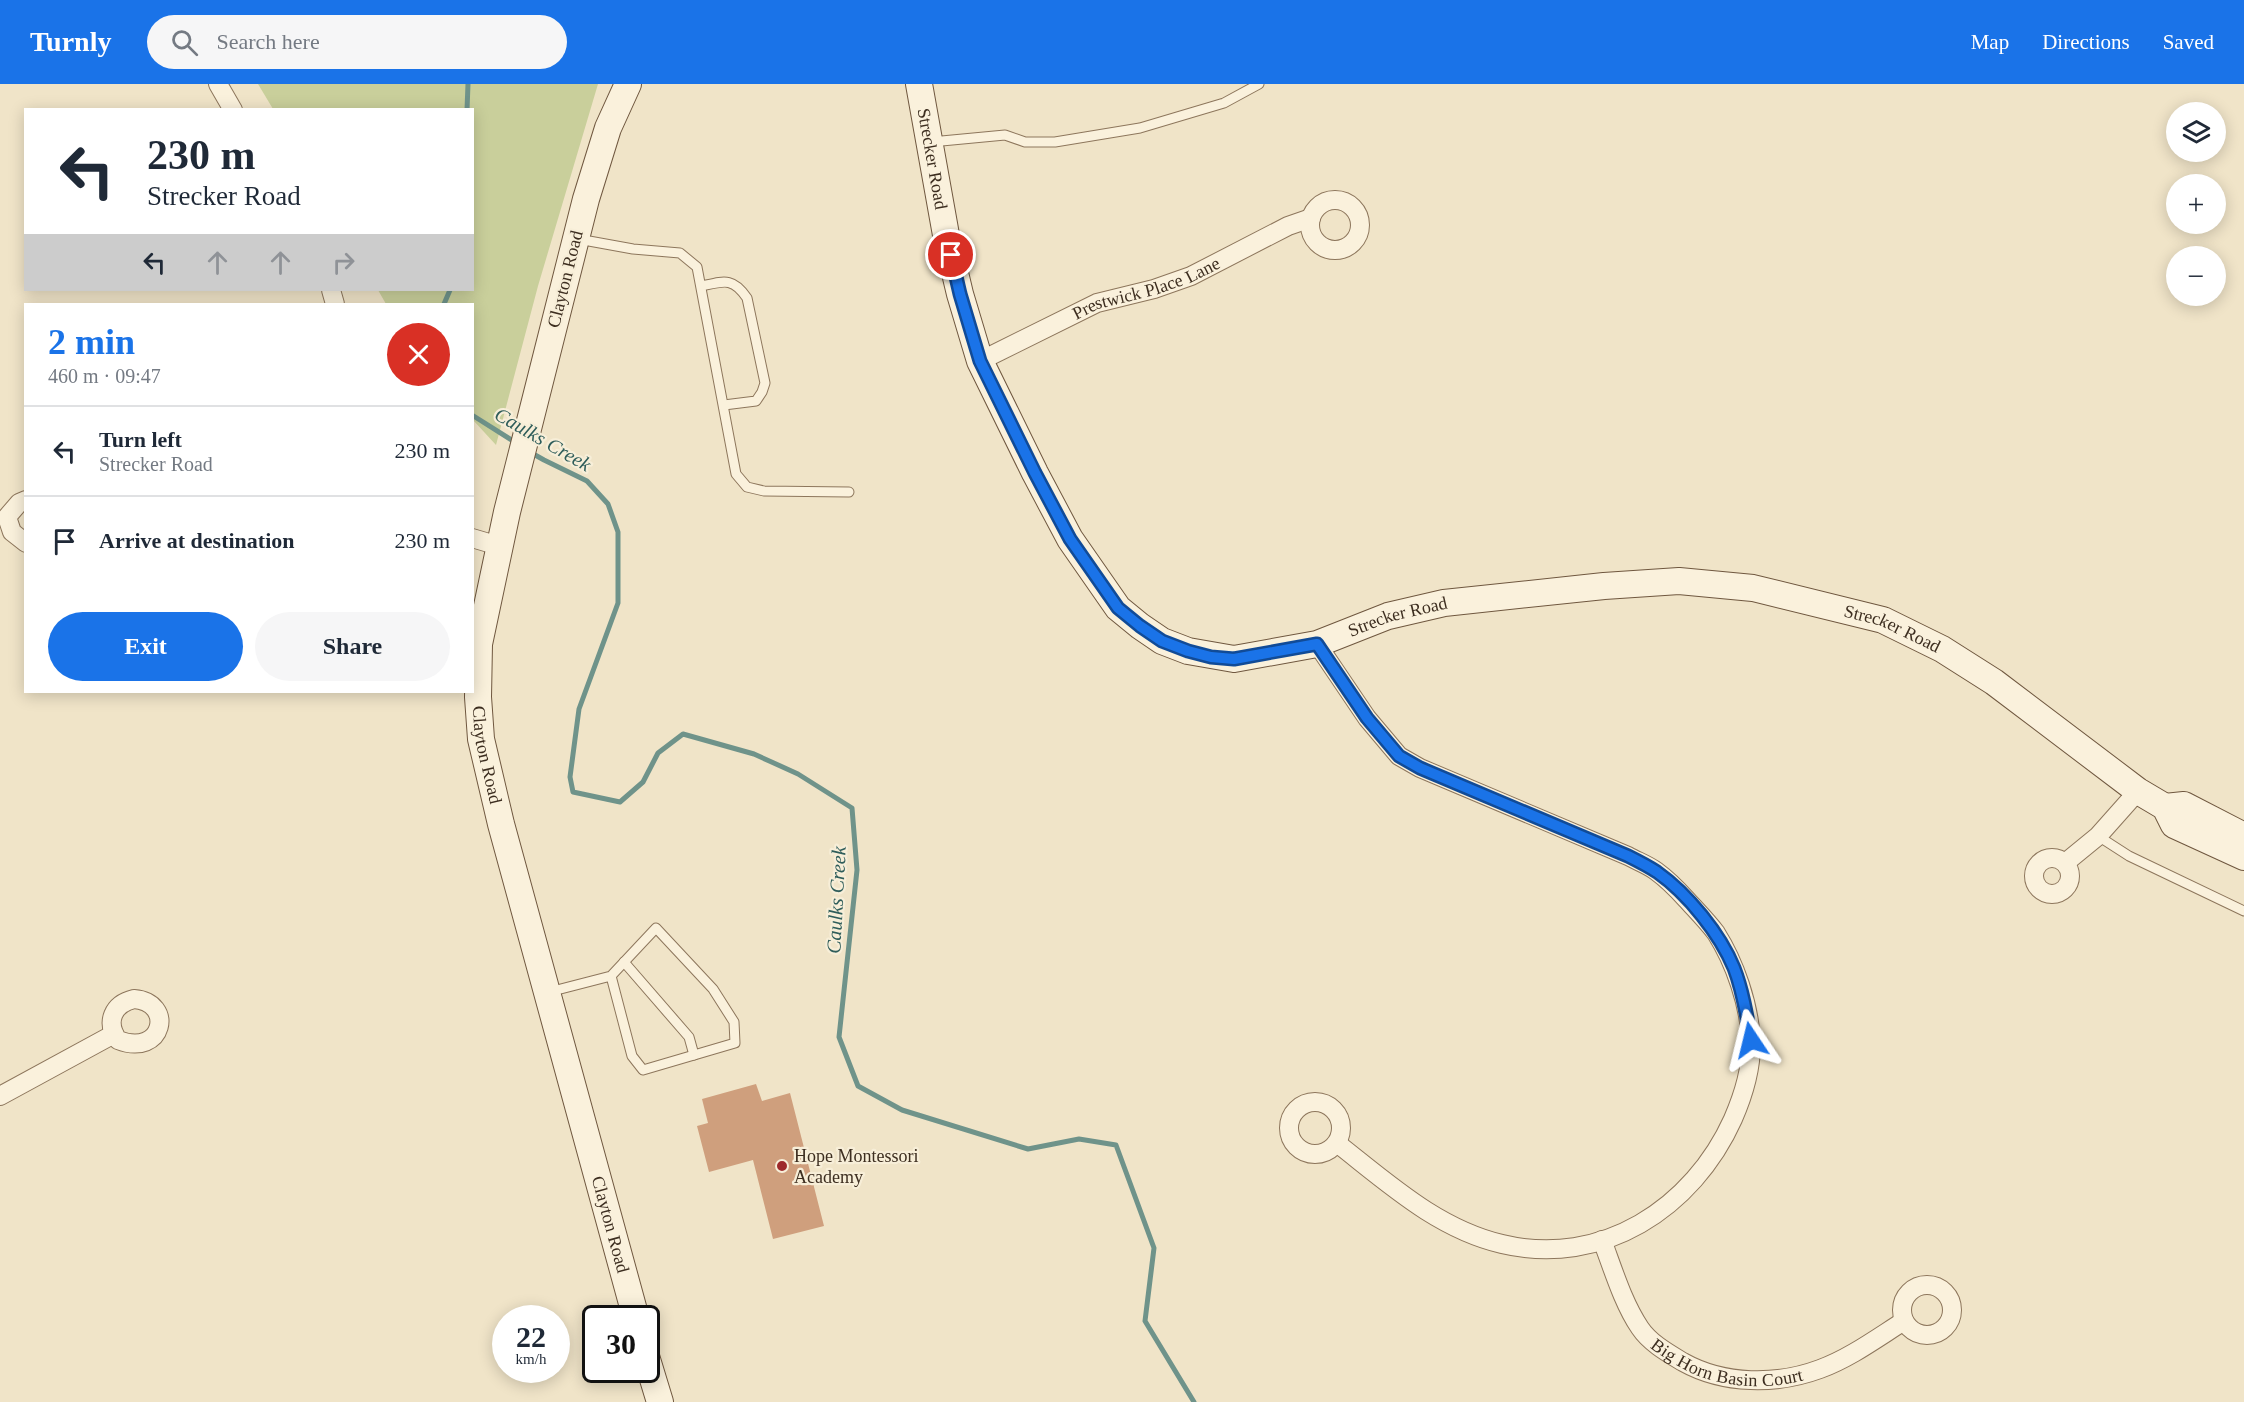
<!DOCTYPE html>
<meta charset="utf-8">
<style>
body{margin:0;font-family:"Times New Roman",serif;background:#f6f6f7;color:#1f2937;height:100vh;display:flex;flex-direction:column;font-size:22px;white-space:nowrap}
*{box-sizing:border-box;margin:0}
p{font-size:20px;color:#747a83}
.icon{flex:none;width:33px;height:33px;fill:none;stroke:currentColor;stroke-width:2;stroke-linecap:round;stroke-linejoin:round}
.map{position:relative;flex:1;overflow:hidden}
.panel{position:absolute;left:24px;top:219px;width:450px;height:390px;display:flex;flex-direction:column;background:#fff;border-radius:0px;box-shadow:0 3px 15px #0003}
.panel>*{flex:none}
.hud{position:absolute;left:24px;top:24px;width:450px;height:183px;border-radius:0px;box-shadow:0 3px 15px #0003;background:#fff;color:#1f2937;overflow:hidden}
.tools{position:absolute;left:2166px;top:18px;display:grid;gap:12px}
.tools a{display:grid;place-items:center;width:60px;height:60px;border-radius:50%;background:#fff;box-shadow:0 3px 15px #0003;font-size:30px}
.speed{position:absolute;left:492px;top:1221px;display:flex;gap:12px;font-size:30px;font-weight:700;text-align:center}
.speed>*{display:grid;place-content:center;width:78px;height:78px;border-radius:50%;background:#fff;box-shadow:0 3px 15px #0003;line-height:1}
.speed small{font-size:15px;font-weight:400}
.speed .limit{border:3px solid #111;border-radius:9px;background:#fff;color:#111}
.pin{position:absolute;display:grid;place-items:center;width:51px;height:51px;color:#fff;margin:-26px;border:3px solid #fff;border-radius:50%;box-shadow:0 2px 6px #0007}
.me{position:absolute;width:66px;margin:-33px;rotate:350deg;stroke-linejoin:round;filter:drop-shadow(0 0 4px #0008)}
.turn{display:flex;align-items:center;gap:21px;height:126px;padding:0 24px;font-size:27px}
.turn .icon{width:78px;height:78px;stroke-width:2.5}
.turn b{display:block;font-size:42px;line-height:51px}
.lanes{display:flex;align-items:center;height:57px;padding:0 24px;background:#0003;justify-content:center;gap:30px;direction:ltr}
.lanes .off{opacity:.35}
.round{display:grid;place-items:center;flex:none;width:63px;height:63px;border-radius:32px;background:#f6f6f7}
.overview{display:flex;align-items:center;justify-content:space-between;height:102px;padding:0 24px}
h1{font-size:36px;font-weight:800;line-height:45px;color:#1a73e8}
.button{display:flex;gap:12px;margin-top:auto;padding:12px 24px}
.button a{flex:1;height:69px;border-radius:36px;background:#1a73e8;color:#fff;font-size:24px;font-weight:800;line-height:69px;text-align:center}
.button a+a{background:#f6f6f7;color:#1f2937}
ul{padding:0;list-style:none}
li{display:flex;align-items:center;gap:18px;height:90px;padding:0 24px;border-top:2px solid #e0e1e3}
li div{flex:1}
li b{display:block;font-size:22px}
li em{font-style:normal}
header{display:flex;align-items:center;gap:36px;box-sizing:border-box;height:84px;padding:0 30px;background:#1a73e8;color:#fff}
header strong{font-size:28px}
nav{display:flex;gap:33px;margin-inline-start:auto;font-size:21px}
.search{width:420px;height:54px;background:#f6f6f7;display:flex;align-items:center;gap:15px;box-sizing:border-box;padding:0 21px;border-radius:33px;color:#747a83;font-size:22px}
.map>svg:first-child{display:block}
.green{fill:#c9cf9b}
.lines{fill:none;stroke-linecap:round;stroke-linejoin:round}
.stream{stroke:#6f938a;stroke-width:5}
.building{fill:#cf9f7d}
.lane-casing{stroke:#8d765c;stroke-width:11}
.street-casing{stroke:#8d765c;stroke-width:20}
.secondary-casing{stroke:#6f573f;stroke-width:28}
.lane{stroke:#faf1dc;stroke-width:9}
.street{stroke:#faf1dc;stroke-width:18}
.secondary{stroke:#faf1dc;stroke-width:26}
.route-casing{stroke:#114b97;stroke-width:15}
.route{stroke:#1a73e8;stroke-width:10}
.poi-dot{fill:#9e2a2b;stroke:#f7eed8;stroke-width:2}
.labels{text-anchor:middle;stroke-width:4.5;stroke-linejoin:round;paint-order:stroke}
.street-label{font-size:18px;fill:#3d2e20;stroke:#f7eed8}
.poi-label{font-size:18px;fill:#3d2e20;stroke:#f7eed8;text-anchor:start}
.water-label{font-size:20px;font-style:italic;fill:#2f5d5a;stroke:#f7eed8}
</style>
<header>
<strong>Turnly</strong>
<div class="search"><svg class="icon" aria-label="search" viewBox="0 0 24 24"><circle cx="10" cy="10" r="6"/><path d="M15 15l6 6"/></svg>Search here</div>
<nav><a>Map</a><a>Directions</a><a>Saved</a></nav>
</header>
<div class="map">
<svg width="2244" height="1318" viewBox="0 0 2244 1318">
<rect width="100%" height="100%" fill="#f0e4c8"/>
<polygon class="green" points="258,0 598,0 538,202 496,361 473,336 472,220 386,220 378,206 472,206 472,26 273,25"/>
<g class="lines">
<g class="stream">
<polyline points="467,26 468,0"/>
<polyline points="444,220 450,206"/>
<polyline points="472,331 518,360"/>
<polyline points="528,367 544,376 587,397 608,420 618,448 618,519 579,625 570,693 573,708 620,718 643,698 658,669 683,650 754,670 798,690 852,724 857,786 839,953 858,1002 902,1026 1028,1065 1079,1055 1116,1061 1154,1164 1145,1237 1194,1318"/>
</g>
</g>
<polygon class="building" points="756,1000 762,1017 790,1009 824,1142 773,1155 753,1076 709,1088 697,1042 708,1039 702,1015"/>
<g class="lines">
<g class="lane-casing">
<g id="lane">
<polyline points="931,58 1005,51 1025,58 1055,58 1140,44 1224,19 1259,0"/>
<polyline points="578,155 633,165 680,169 697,183 736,390 747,403 764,407 849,408"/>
<path d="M702,202C724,197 733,193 747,214L765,299L762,308L756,317L724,321"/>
<polyline points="2098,752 2129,772 2244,827"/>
<polyline points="624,878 689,953 694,971"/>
<polyline points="549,908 611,892 632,972 643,986 735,959 734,938 713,905 656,844 611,892"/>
</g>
</g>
<g class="street-casing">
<g id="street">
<polyline points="218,0 233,26"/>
<circle cx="1335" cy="141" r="25"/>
<polyline points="331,206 335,220"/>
<path id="s1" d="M980,277L1097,219L1154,205L1191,192L1288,142L1311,134"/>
<polyline points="26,416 19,419 7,433 12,448 26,459"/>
<polyline points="472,454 499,462"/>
<path d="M1317,560L1367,634L1399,672L1420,684L1628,772C1637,777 1648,781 1656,787C1667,795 1677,805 1686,815C1696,826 1707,837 1716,849C1735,879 1749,920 1751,956C1752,983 1744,1010 1733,1035C1693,1124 1602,1184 1502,1160C1438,1145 1389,1100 1338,1060"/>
<circle cx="2052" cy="792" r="18"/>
<polyline points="2065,779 2098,752 2138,707"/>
<path d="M134,915C175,918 164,974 118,956C105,938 113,920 134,915Z"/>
<polyline points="0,1012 114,950"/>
<circle cx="1315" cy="1044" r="26"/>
<path id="s2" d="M1602,1156C1613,1185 1623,1219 1640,1244C1650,1259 1668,1269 1683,1278C1724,1301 1777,1301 1820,1285C1850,1274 1877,1254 1904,1237"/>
<circle cx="1927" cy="1226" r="25"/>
</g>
</g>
<g class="secondary-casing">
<g id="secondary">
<path id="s3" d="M628,0L608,44L586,115L507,428L479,560L478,613L481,655L501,740L636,1234"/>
<path id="s4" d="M919,0L946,151L960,210L980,277L1035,389L1070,455L1118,524L1140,542L1162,557L1188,567L1234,575L1317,560L1388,532L1444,519L1604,502L1679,497L1753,504L1883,536L1942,565L1994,598L2138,707L2165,723L2174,741L2244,773"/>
<polyline points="2165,723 2184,721 2244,752"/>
<polyline points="646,1272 660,1318"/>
</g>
</g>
<use href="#lane" class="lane"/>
<use href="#street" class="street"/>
<use href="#secondary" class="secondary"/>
</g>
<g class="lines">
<g class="route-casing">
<path id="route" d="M951,171L960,210L980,277L1035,389L1070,455L1118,524L1140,542L1162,557L1188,567L1211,573L1234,575L1317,560L1367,634L1399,672L1420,684L1628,772C1638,777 1648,782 1657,788C1688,810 1720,850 1734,884C1743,907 1747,933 1751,956"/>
</g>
<use href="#route" class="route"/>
</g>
<circle class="poi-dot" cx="782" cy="1082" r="6"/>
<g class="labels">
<g class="street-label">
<text dy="6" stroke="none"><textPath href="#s4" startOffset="76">Strecker Road</textPath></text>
<text transform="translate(565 195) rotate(-76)" y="6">Clayton Road</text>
<text dy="6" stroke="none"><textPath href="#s1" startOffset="182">Prestwick Place Lane</textPath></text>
<text dy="6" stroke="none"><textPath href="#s4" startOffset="867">Strecker Road</textPath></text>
<text dy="6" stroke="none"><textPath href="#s4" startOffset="1371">Strecker Road</textPath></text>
<text dy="6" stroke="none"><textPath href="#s3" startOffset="692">Clayton Road</textPath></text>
<text dy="6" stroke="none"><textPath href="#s3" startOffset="1178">Clayton Road</textPath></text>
<text dy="6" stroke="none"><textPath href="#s2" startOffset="195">Big Horn Basin Court</textPath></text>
</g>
<g class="poi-label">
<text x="794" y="1078">Hope Montessori<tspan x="794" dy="21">Academy</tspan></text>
</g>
<g class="water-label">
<text transform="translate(543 355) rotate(30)" y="7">Caulks Creek</text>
<text transform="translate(836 816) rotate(-87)" y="7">Caulks Creek</text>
</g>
</g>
</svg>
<div class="tools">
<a><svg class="icon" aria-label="layers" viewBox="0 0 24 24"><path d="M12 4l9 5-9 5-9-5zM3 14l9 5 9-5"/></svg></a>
<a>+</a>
<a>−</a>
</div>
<div class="speed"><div>22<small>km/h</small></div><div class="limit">30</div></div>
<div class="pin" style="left:951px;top:171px;background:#d93025"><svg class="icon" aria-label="arrive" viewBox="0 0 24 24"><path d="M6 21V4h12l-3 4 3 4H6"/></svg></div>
<svg class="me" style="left:1751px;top:956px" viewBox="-20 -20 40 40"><path d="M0-17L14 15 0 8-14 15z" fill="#1a73e8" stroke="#fff" stroke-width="4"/></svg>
<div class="hud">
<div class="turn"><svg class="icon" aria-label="left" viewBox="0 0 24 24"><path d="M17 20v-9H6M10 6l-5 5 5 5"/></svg><div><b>230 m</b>Strecker Road</div></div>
<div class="lanes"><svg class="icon" aria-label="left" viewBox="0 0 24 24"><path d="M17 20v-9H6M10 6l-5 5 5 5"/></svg><svg class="icon off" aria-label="ahead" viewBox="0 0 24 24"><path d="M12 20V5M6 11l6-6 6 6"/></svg><svg class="icon off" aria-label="ahead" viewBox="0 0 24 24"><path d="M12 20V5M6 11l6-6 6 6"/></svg><svg class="icon off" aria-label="right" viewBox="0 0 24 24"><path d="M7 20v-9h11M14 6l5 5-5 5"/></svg></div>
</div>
<section class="panel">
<div class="overview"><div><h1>2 min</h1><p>460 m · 09:47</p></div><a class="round" style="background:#d93025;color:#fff"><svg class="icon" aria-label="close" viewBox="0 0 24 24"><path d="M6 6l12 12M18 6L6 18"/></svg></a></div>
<ul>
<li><svg class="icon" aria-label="left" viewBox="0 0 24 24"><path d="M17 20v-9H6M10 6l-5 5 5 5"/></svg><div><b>Turn left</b><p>Strecker Road</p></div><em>230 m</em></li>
<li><svg class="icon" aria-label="arrive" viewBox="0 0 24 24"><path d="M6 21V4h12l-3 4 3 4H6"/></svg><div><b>Arrive at destination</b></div><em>230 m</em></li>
</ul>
<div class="button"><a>Exit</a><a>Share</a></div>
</section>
</div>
